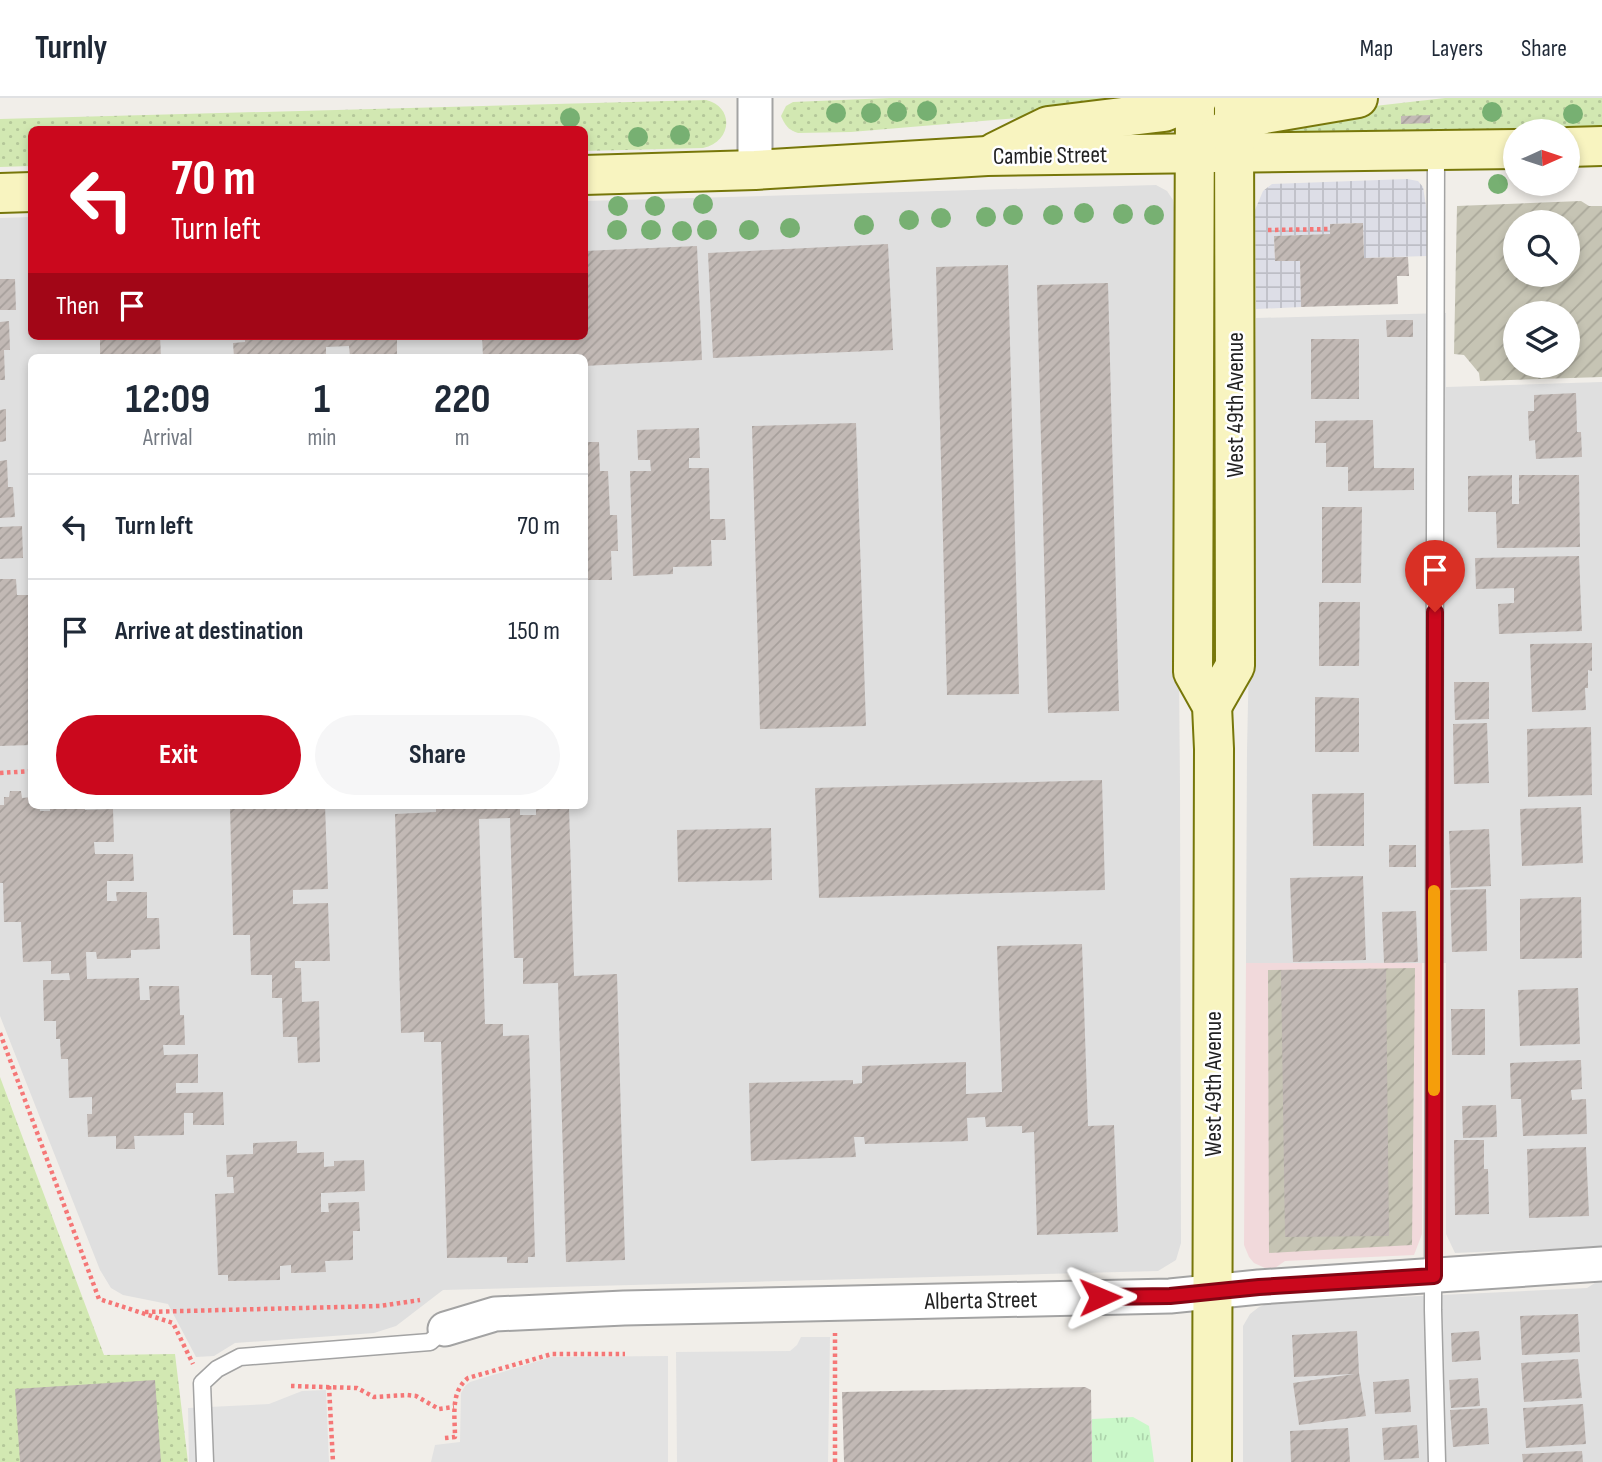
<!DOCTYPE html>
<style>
body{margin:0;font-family:"Sofia Sans Condensed",sans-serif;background:#f6f6f7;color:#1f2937;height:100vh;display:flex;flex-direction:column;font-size:26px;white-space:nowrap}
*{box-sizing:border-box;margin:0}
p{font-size:23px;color:#747a83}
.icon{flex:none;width:38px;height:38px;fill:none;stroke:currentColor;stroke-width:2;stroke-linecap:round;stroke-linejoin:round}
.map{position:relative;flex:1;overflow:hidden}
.sheet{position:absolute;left:28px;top:256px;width:560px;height:455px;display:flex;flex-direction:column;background:#fff;border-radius:10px;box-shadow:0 4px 10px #0003}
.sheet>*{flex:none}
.top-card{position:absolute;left:28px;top:28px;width:560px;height:214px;border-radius:10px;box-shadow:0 4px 10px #0003;background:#cb081d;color:#fff;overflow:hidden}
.needle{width:46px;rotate:87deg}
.fabs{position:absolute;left:1503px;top:21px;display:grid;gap:14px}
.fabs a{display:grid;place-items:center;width:77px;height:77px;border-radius:50%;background:#fff;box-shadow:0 4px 10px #0003;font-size:35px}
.pin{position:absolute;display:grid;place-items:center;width:60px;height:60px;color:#fff;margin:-72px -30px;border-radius:50% 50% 50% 0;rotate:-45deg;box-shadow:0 0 7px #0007}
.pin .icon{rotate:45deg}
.me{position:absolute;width:77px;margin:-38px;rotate:89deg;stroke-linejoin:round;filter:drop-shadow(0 0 5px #0008)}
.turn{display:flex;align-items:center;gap:24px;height:147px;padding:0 28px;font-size:32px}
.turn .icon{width:91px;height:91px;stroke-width:2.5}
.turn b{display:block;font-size:49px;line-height:60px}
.then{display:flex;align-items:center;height:66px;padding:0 28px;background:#0003;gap:14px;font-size:26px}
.eta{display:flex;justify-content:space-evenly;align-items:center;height:119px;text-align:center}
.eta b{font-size:42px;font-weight:700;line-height:49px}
.cta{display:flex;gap:14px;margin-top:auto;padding:14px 28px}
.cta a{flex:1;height:80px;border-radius:42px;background:#cb081d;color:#fff;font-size:28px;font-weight:700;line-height:80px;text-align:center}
.cta a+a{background:#f6f6f7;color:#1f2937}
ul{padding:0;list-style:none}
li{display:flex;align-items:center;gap:21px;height:105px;padding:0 28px;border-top:2px solid #e0e1e3}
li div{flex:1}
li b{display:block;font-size:26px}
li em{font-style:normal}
header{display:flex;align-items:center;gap:42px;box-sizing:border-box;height:98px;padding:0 35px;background:#fff;border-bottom:2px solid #e0e1e3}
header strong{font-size:33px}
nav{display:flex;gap:38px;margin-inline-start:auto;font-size:24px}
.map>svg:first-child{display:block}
.residential{fill:#dfdfdf;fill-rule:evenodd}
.commercial{fill:#f1d9db}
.construction{fill:url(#construction-furrows);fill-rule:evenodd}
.grass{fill:url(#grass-dots)}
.park{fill:url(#park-tufts)}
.parking{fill:#e2e2e2}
.plaza{fill:url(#plaza-grid)}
.building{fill:url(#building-hatch)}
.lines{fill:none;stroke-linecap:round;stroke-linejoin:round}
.lane-casing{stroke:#a3a3a3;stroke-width:19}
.street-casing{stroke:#a3a3a3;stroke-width:37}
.secondary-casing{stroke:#77770a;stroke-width:42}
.path{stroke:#f57777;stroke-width:4.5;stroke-dasharray:3.5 3.5;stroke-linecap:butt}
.lane{stroke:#fff;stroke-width:16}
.street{stroke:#fff;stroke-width:33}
.secondary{stroke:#f8f4c0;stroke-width:38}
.tree{fill:#77b072}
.route-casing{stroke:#840513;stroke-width:18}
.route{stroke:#cb081d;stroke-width:12}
.slow{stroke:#f59e0b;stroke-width:12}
.labels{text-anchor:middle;stroke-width:5;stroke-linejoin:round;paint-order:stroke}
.street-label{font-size:24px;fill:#222;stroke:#fff}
</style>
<header>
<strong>Turnly</strong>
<nav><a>Map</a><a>Layers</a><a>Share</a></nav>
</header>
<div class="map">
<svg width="1602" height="1364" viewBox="0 0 1602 1364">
<defs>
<pattern id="construction-furrows" width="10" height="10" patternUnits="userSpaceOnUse" patternTransform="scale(1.75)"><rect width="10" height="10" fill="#c6c4b4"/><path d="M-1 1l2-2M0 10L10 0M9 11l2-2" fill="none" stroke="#aaa89a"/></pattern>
<pattern id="grass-dots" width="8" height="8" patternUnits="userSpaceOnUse" patternTransform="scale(1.75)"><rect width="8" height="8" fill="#d2e8b2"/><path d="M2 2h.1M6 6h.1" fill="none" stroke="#b4c799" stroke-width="1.8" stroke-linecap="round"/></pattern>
<pattern id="park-tufts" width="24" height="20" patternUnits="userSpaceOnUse" patternTransform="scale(1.75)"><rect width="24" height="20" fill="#caf8c9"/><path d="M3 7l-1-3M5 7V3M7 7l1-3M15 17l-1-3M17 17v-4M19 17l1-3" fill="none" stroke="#add4ac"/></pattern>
<pattern id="plaza-grid" width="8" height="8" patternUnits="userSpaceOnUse" patternTransform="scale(1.75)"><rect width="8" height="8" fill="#dddee7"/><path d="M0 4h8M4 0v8" fill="none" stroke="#bdbec6"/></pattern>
<pattern id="building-hatch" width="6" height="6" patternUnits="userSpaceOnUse" patternTransform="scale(1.75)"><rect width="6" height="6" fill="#c2b9b5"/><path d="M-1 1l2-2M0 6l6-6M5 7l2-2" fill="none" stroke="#a69f9b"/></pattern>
</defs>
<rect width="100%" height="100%" fill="#f1eee9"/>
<g class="residential">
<path d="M1156,87L1167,93L1173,102L1175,117L1180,689L1181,1145L1176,1162L1158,1173L443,1192L396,1228L374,1235L235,1245L214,1258L196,1259L168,1206L123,1197L111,1190L100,1172L0,918V120L31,119L32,238H584L585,103ZM32,259H584V707H32Z"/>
<polygon points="1446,215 1446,289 1602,284 1602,1149 1455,1155 1446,1136 1446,865 1246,865 1247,653 1256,220"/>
<polygon points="1598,1183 1602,1183 1602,1364 1243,1364 1243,1228 1250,1216 1259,1209 1269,1205 1587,1190"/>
</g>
<polygon class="commercial" points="1246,865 1422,865 1422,1136 1414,1157 1285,1163 1275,1170 1265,1170 1254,1165 1249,1159 1244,1147"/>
<g class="construction">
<path d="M1581,103L1589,108H1602V279L1480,283L1479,275L1464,257L1454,256L1457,108ZM1516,124H1568V177H1516ZM1516,215H1568V268H1516Z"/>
<polygon points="1415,870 1412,1147 1269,1155 1268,872"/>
</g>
<g class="grass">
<path d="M890,0H1150L1137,10L851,34L798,35C788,32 785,27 781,18L786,8L793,4Z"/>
<polygon points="1445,0 1602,0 1602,28 1290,38 1283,36 1274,27 1331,13"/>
<path d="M706,2C735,9 732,44 703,50L585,53L584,32H32L31,68L0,69V21Z"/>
<polygon points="0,979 104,1257 175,1256 188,1364 0,1364"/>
</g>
<polygon class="park" points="1133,1319 1149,1328 1154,1364 1092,1364 1092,1321"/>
<g class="parking">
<polygon points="801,1239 830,1239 828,1364 677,1364 676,1254 790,1253 797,1247"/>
<polygon points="668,1258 668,1364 431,1364 435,1347 460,1344 461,1295 465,1288 470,1284 551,1259"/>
<polygon points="326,1292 329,1364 189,1364 188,1310 269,1306 302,1293"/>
</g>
<polygon class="plaza" points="1407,81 1418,83 1423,89 1427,114 1427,158 1364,160 1363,125 1331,126 1330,136 1274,138 1275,162 1300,163 1301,209 1256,211 1255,112 1263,93 1272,86"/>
<g class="building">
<polygon points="1430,17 1430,25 1401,26 1401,18"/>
<polygon points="1363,125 1364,160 1408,159 1409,178 1397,178 1398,206 1301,209 1300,163 1275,163 1274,138 1330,136 1330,126"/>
<polygon points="888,146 893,252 713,260 708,155"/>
<polygon points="697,148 702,262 584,268 584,259 483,259 482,238 584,238 584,153"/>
<polygon points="1008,167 1019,596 947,597 936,169"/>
<polygon points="0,181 15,181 16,212 0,212"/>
<polygon points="1108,185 1119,613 1048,615 1037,187"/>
<polygon points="1386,222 1413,222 1413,239 1387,239"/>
<polygon points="9,223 10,252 4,252 5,282 0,282 0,224"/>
<polygon points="100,238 160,238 161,259 100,259"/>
<polygon points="245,238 397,238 397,259 350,259 349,248 326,249 326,259 234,259 233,245 245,244"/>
<rect x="1311" y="241" width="48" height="60"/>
<polygon points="1576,295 1577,334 1581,334 1582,359 1536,361 1535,342 1529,343 1528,313 1534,313 1534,297"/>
<polygon points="6,311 6,343 0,344 0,312"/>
<polygon points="1373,322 1374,370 1414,370 1414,392 1348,393 1348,369 1326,369 1326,345 1315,345 1315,323"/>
<polygon points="856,325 866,628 760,631 752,328"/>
<polygon points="699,330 700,360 689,360 689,370 709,370 710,421 725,421 726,442 711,442 712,468 673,469 673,476 633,478 630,373 651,373 650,362 638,362 637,332"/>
<polygon points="584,344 599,344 600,373 608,373 610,417 617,417 618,453 611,453 612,482 588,482 588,476 584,476"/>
<polygon points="7,362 8,389 13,389 15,419 0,420 0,363"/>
<polygon points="1512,377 1512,406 1519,406 1519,377 1579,377 1580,449 1497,450 1496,414 1468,414 1468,378"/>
<polygon points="1322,409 1362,409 1361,485 1322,485"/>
<polygon points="22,428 23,460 0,461 0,429"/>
<polygon points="1579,458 1582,533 1499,536 1498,506 1514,505 1514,490 1476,491 1475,460"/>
<polygon points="0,481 16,481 17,497 32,497 32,647 0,648"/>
<polygon points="1319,504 1360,504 1359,568 1319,568"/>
<polygon points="1592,545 1592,573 1588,572 1588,590 1585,590 1586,612 1532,614 1530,546"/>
<polygon points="1454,584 1489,584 1489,621 1455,622"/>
<polygon points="1315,599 1359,600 1359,654 1315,654"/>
<polygon points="1487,625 1489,685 1454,686 1453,626"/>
<polygon points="1591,629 1592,697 1528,699 1527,631"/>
<polygon points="1102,682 1105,792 819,800 815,690"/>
<polygon points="10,693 21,693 22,700 32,699 32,707 39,707 40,713 50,713 50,707 85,707 85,712 113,711 114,744 94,744 95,756 133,756 134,783 107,783 107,803 117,803 116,794 147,794 147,820 159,820 160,851 131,852 131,860 97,861 96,854 86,854 87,881 139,880 140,902 150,902 149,888 179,888 180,917 184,917 185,947 163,947 164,957 198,956 198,985 176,985 176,995 223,994 224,1027 193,1027 193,1015 184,1015 184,1037 134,1038 135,1051 116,1051 116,1038 88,1039 87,1016 92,1016 92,999 69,1000 68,961 61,961 60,941 56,941 56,923 44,923 43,882 70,882 69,875 51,876 51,863 23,864 21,824 4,824 3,785 0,785 0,707 4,707 4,699 9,699"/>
<polygon points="1364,695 1364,748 1313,748 1312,696"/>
<polygon points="230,707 325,707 328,791 293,792 293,806 328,805 330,863 295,863 295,870 301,870 302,904 319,903 320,964 298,965 297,939 283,939 282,900 272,900 272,877 251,877 250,837 233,837"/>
<polygon points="436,707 520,707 520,717 536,717 536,709 569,708 574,878 617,876 625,1162 566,1164 558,885 523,886 523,860 514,860 510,720 479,721 485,926 503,926 503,938 529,937 535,1159 528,1159 528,1165 507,1165 507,1159 447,1160 441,944 424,944 424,934 401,935 395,716 436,714"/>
<polygon points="1581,709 1583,765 1522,768 1520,711"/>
<polygon points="771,730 772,782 678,784 677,732"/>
<polygon points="1489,731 1491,788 1451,790 1449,733"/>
<rect x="1389" y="747" width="27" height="22"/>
<polygon points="1363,778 1366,862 1293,864 1290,780"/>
<polygon points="1486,791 1487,853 1452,854 1450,792"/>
<polygon points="1581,799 1582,860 1520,861 1520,801"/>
<polygon points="1416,813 1418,864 1384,865 1382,814"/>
<polygon points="1082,846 1088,1028 1114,1027 1118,1134 1037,1137 1034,1034 1022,1035 1022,1028 986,1029 985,1019 967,1020 968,1043 865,1046 864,1039 854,1039 856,1059 751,1063 749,985 853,982 853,986 862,985 862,968 966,964 966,996 1002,994 997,848"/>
<polygon points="1386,871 1389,1138 1285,1139 1281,872"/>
<polygon points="1578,890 1580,946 1520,948 1518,892"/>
<polygon points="1451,911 1485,911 1485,957 1452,957"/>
<polygon points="1581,962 1582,991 1571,992 1572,1002 1586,1001 1587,1036 1523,1038 1521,1001 1511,1001 1510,965"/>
<polygon points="1496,1007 1497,1039 1463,1040 1462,1008"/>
<polygon points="1454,1042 1484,1042 1484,1071 1488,1071 1489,1116 1455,1117"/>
<polygon points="297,1043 297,1055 324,1054 324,1069 334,1068 334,1063 364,1062 365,1093 321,1095 321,1114 329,1114 328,1105 359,1104 360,1133 353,1133 353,1162 325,1163 326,1174 291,1175 291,1167 280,1168 280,1182 228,1183 228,1177 218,1177 215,1096 234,1095 233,1079 227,1079 226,1057 253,1056 253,1045"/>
<polygon points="1586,1049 1589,1118 1529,1120 1527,1051"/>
<polygon points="1578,1216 1580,1254 1522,1257 1520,1218"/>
<polygon points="1357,1233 1359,1275 1366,1318 1299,1327 1293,1285 1354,1276 1294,1279 1292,1237"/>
<polygon points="1479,1233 1481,1262 1452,1264 1451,1235"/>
<polygon points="1578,1261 1582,1300 1524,1304 1521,1265"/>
<polygon points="1478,1280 1480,1308 1451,1310 1449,1282"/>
<polygon points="1409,1281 1411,1314 1375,1316 1373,1284"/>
<polygon points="155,1282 161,1364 20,1364 15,1291"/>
<polygon points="1085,1289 1091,1292 1092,1364 844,1364 842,1294"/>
<polygon points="1583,1306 1586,1346 1526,1350 1523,1310"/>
<polygon points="1487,1310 1489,1346 1453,1349 1450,1312"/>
<polygon points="1417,1327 1419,1360 1384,1362 1382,1330"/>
<polygon points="1348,1330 1350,1364 1291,1364 1290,1333"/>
<polygon points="1582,1353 1583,1364 1523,1364 1522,1356"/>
</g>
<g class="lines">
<g class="lane-casing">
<g id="lane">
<polyline points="1436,53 1433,1212 1437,1364"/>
<polyline points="205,1364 202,1285 217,1271 240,1259 430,1244 445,1231"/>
</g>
</g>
<g class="street-casing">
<g id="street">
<polyline points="755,0 755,72"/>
<polyline points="445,1231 495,1216 624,1210 1170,1198 1259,1189 1602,1166"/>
</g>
</g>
<g class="secondary-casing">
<g id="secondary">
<polyline points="1195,0 1193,574 1212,608 1214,651 1212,1364"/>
<polyline points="1216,40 1235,25 1264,16 1358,0"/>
<polyline points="1568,49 1602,48"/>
<polyline points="995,54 1048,28 1164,14 1198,0"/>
<polyline points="584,77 755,72 987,58 1516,51"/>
<polyline points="0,95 32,94"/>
<polyline points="1212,608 1235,568 1234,0"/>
</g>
</g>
<g class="path">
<polyline points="1268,132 1330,131"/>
<polyline points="0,675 32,673"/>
<polyline points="0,935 99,1201 173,1225 193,1266"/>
<polyline points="145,1214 380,1208 420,1202"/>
<polyline points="291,1288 357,1290 374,1299 407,1297 416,1298 439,1311 454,1309"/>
<polyline points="329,1288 333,1364"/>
<path d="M445,1340L455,1339C455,1319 450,1294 468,1280L552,1256H625"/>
<polyline points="835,1364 835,1235"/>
</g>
<use href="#lane" class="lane"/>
<use href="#street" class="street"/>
<use href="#secondary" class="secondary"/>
</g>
<g class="tree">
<circle cx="927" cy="13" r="10"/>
<circle cx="897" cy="14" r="10"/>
<circle cx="1492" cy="14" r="10"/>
<circle cx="836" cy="15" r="10"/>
<circle cx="871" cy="15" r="10"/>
<circle cx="1573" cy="16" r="10"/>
<circle cx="570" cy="20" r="10"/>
<circle cx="680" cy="37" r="10"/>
<circle cx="638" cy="39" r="10"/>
<circle cx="1498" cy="86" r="10"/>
<circle cx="703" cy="106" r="10"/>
<circle cx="618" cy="108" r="10"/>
<circle cx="655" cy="108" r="10"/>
<circle cx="1084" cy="115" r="10"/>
<circle cx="1123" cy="116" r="10"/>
<circle cx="1013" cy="117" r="10"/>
<circle cx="1053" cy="117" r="10"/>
<circle cx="1154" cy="117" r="10"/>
<circle cx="986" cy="119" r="10"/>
<circle cx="941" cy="120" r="10"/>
<circle cx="909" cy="122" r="10"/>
<circle cx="864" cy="127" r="10"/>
<circle cx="790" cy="130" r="10"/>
<circle cx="617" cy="132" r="10"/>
<circle cx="651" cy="132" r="10"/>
<circle cx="707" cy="132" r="10"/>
<circle cx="749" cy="132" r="10"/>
<circle cx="682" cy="133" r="10"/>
</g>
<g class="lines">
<g class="route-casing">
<polyline id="route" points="1100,1199 1170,1198 1259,1189 1434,1178 1435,514"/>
</g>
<use href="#route" class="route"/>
<polyline class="slow" points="1434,992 1434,793"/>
</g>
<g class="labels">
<g class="street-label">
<text transform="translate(1050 57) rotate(-1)" y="8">Cambie Street</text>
<text transform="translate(1235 307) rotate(-90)" y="8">West 49th Avenue</text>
<text transform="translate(1213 986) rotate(-90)" y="8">West 49th Avenue</text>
<text transform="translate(981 1202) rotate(-1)" y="8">Alberta Street</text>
</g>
</g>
</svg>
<div class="fabs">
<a><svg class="needle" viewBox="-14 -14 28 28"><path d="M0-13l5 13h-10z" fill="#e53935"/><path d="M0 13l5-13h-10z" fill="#747a83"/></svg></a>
<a><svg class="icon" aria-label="search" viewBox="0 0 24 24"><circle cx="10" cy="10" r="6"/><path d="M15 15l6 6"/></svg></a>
<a><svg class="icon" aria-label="layers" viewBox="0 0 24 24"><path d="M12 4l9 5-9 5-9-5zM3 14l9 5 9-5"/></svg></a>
</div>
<div class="pin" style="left:1435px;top:514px;background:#d93025"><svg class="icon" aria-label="arrive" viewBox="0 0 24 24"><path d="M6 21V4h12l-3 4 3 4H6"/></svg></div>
<svg class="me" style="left:1100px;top:1199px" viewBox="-20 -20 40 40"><path d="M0-17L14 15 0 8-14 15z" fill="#cb081d" stroke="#fff" stroke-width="4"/></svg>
<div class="top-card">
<div class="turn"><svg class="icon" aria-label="left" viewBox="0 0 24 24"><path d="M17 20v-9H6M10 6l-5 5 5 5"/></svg><div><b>70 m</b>Turn left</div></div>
<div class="then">Then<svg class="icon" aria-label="arrive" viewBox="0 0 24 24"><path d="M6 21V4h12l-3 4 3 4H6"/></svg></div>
</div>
<section class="sheet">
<div class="eta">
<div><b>12:09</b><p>Arrival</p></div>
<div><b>1</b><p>min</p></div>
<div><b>220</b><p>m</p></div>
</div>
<ul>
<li><svg class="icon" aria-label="left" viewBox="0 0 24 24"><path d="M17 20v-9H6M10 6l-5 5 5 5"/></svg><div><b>Turn left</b></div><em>70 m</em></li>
<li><svg class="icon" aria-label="arrive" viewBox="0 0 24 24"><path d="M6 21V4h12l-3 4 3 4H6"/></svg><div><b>Arrive at destination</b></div><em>150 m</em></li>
</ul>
<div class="cta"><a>Exit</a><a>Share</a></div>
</section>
</div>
